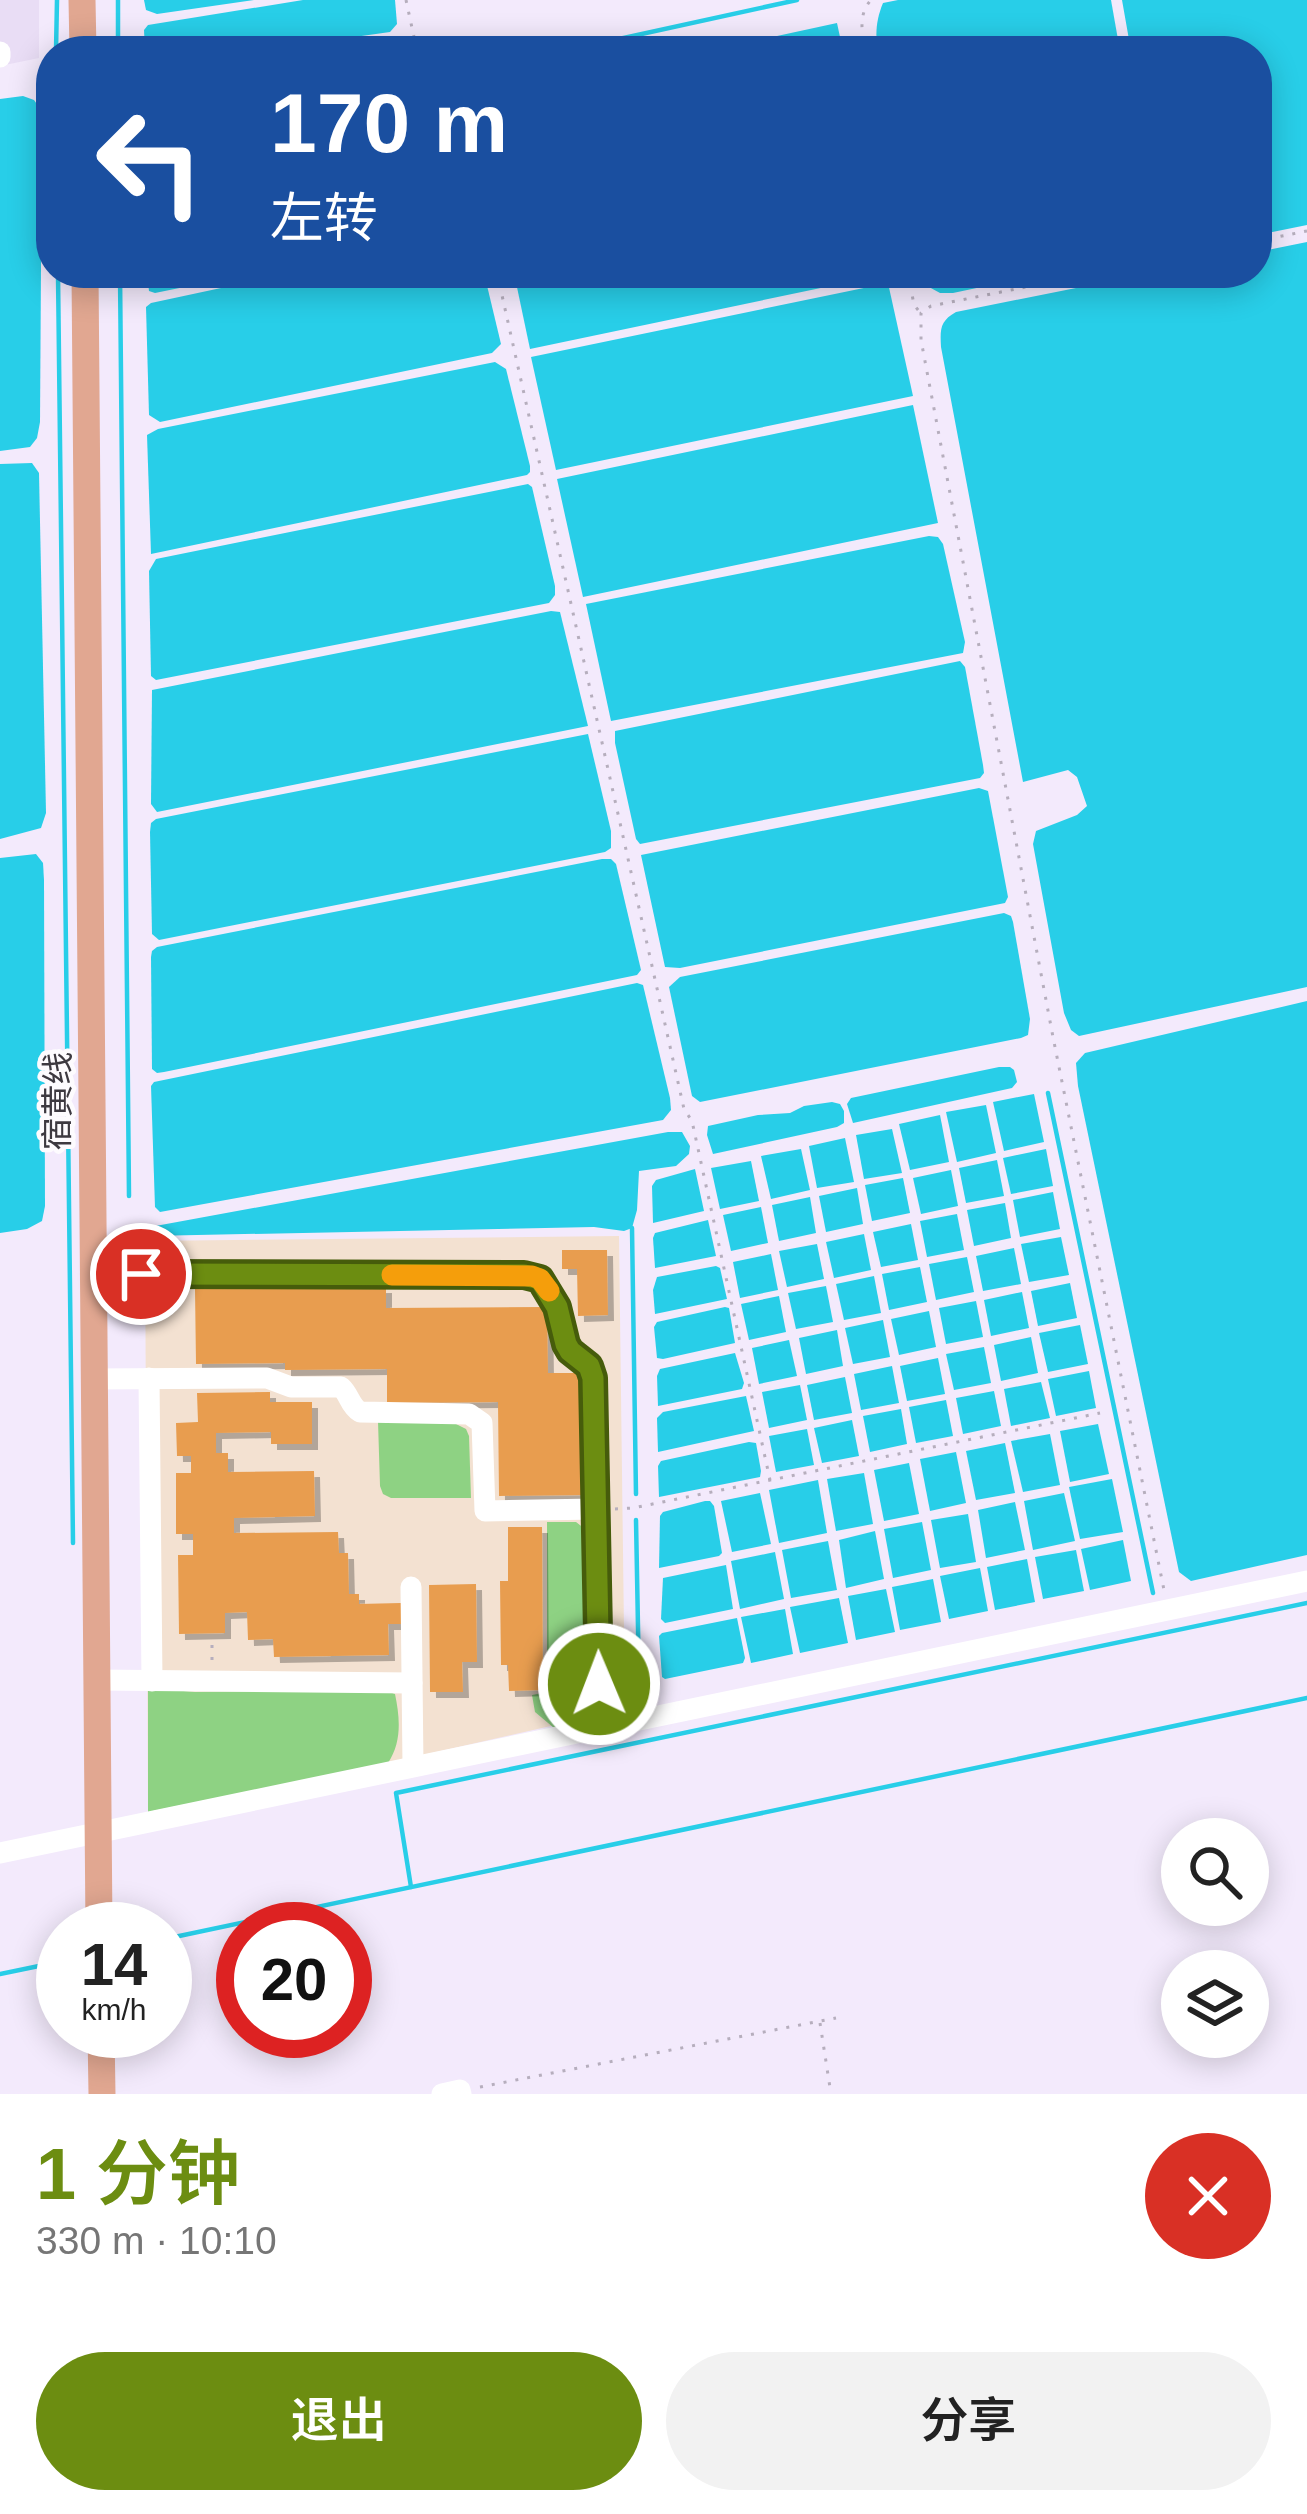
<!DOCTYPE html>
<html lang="zh">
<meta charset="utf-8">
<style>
body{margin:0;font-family:Arial,"Noto Sans SC",sans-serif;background:#f2f2f2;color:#222;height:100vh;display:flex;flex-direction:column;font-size:45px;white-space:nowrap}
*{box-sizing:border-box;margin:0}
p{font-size:39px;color:#767676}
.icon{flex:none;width:66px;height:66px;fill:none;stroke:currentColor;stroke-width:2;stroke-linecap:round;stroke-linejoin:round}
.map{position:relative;height:2094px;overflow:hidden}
.drawer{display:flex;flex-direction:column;background:#fff;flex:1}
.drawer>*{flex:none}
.guide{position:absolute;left:36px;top:36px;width:1236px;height:252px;border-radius:48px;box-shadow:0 6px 30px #0003;background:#1a4fa0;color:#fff;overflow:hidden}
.fabs{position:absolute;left:1161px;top:1818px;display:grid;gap:24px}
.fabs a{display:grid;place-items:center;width:108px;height:108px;border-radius:50%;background:#fff;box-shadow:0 6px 30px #0003;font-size:60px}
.speed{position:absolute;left:36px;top:1902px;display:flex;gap:24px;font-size:60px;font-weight:700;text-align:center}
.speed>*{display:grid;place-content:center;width:156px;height:156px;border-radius:50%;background:#fff;box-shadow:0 6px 30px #0003;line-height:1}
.speed small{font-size:30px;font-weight:400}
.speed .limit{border:18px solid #d22;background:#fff;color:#111}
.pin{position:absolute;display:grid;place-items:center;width:102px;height:102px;color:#fff;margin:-51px;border:6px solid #fff;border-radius:50%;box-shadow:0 3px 12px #0007}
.me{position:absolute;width:132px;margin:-66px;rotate:359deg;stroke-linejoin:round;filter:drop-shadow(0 0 9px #0008)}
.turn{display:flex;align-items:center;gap:42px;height:252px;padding:0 36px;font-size:54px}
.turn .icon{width:156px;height:156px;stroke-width:2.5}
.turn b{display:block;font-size:84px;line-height:102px}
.round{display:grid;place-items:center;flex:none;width:126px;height:126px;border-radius:63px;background:#f2f2f2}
.head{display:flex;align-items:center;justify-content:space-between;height:204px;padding:0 36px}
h1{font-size:72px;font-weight:600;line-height:90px;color:#6c8d11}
.cta{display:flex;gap:24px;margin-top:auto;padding:24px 36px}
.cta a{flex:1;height:138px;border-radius:72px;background:#6c8d11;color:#fff;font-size:48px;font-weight:600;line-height:138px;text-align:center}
.cta a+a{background:#f2f2f2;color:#222}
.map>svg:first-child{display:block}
.commercial{fill:#f3e1d1}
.built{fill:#e9ddf5}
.green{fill:#8ed283}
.water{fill:#28cee8}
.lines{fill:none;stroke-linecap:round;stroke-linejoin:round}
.stream{stroke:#28cee8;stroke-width:4.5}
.building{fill:#e89d4f;filter:url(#shadow)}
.path{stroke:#b6aebd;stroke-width:3;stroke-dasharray:3 9;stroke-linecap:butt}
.minor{stroke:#fff;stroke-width:21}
.major{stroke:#e1a791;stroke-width:27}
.route-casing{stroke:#465c0b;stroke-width:30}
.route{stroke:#6c8d11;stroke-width:21}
.slow{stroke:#f59e0b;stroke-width:21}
.labels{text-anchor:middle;stroke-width:9;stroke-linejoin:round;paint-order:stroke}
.street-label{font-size:33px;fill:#3d3940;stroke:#fdfbfe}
</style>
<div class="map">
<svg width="1307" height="2094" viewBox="0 0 1307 2094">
<defs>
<filter id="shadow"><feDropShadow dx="6" dy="6" stdDeviation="0" flood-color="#0004"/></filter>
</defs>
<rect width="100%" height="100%" fill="#f3eafc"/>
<polygon class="commercial" points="619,1236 625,1709 388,1763 148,1812 145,1241"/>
<polygon class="built" points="0,0 39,0 39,58 0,66"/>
<g class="green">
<polygon points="378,1422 454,1423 466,1429 469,1436 471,1498 391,1498 383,1494 380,1486"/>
<path d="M547,1522H576L585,1529L590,1688C584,1710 577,1723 554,1728L535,1712L532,1695L547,1692Z"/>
<path d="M148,1688L195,1692L384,1690L395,1694C400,1718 402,1742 388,1763L148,1812Z"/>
</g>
<g class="water">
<polygon points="144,0 254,0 157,14 146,10"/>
<polygon points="303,0 395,0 397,24 390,32 255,51 145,51 144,30 148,25"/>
<path d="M898,0H1111L1120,51H878C875,34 876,20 883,3Z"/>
<polygon points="1122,0 1307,0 1307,225 1257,235 1257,51 1131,51"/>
<polygon points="837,23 843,51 707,51"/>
<polygon points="381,40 397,44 400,51 303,51"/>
<polygon points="23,96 34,100 42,111 40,422 37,438 30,447 0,451 0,99"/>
<path d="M1307,242V987L1079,1036L1071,1030L1064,1013L1033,844L1036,831L1077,815L1087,806L1077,777L1068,770L1023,782L941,347C940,329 940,321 956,312L1151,273H1257V252Z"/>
<polygon points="147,273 253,273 155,293 149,291"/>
<polygon points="291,273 484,273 501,344 492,353 160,422 149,415 146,307 151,303"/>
<polygon points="514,273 882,273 883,275 530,349"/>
<polygon points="925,273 1048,273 953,293 940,293 929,287"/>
<polygon points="888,283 913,396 556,470 531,357"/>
<polygon points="495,362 506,369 530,466 530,472 527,475 151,554 147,435 158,429"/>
<polygon points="913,405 938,523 583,597 557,479"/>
<polygon points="32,463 39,473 46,813 41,828 0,839 0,464"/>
<polygon points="528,484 532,487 555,586 555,595 549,603 156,680 151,676 149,571 156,559"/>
<polygon points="929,536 938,537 943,544 965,642 963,653 611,721 586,604"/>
<polygon points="551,611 560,612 588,726 157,812 151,804 152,690"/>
<polygon points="960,661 965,667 983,765 984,773 980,778 640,844 636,839 615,743 615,731"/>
<polygon points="588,734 611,831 611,848 605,852 159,940 152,934 150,832 151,823 156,819"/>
<polygon points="979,788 988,791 1008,897 1005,903 680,968 665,967 641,855"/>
<polygon points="36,854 43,863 44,880 45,1206 42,1221 27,1229 0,1233 0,858"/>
<polygon points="602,859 611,859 616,864 641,970 637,975 164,1072 157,1073 152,1069 151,957 152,951 157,947"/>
<polygon points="1004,913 1011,916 1013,922 1030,1019 1028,1035 1021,1038 700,1102 692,1096 669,987 680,977"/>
<polygon points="637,983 643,985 670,1098 671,1110 663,1120 160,1212 155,1207 151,1086 154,1082"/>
<polygon points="1307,1001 1307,1555 1191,1581 1179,1572 1078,1086 1076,1063 1085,1053"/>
<polygon points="999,1067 1010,1067 1014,1070 1017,1082 1012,1088 853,1123 847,1104 851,1098"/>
<polygon points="1034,1094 1044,1142 1004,1151 993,1102"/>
<polygon points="832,1102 840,1104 844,1111 844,1123 837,1127 713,1154 707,1135 708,1126 758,1115 790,1113 804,1106"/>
<polygon points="986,1105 996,1153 957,1162 946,1112"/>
<polygon points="940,1115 949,1162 910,1170 899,1124"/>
<polygon points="892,1129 902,1173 864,1179 856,1135"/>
<polygon points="668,1132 682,1132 690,1146 689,1154 676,1166 639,1171 637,1210 632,1228 624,1231 594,1227 150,1236 150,1227"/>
<polygon points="845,1138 854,1182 817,1188 809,1146"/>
<polygon points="801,1149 810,1190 771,1199 761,1156"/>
<polygon points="1046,1149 1053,1186 1011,1194 1003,1158"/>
<polygon points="997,1160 1004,1196 966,1203 959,1168"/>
<polygon points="751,1161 759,1201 720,1209 711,1168"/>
<polygon points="695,1169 704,1211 653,1223 652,1186 656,1180"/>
<polygon points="951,1170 958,1206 921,1214 913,1178"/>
<polygon points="903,1178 910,1213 872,1221 865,1185"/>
<polygon points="857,1188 863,1224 826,1232 819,1196"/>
<polygon points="1053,1192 1060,1229 1020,1237 1013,1200"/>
<polygon points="810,1197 816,1233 779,1241 772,1205"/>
<polygon points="1005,1203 1011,1238 974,1246 967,1210"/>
<polygon points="761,1207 768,1243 731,1251 723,1215"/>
<polygon points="957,1214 964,1250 927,1257 920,1221"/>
<polygon points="708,1220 716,1256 655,1268 653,1238 655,1233"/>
<polygon points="911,1224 918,1260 881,1267 873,1232"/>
<polygon points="864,1234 871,1270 834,1278 826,1242"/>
<polygon points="1061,1237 1069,1275 1029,1282 1021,1244"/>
<polygon points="817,1244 824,1279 787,1287 779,1251"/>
<polygon points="1014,1248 1021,1284 983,1291 976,1256"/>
<polygon points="771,1254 778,1290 740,1298 733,1262"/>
<polygon points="967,1257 974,1292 936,1300 929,1264"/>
<polygon points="716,1266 720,1268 727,1299 655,1314 653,1290 657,1277"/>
<polygon points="920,1267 927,1302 889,1310 882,1274"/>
<polygon points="874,1276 881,1313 844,1320 836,1284"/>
<polygon points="1070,1283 1077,1318 1038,1326 1031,1291"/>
<polygon points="826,1286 833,1322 796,1329 788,1293"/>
<polygon points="1022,1292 1029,1328 991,1336 984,1300"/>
<polygon points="779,1296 786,1332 749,1340 741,1304"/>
<polygon points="976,1301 983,1337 946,1344 939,1308"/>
<polygon points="725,1307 729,1308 735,1343 663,1359 657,1358 654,1327 657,1322"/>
<polygon points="929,1311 936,1347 899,1355 891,1319"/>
<polygon points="883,1320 890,1357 853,1364 845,1328"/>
<polygon points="1080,1325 1088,1364 1048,1372 1039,1333"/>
<polygon points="837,1330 843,1366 806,1374 799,1338"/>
<polygon points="1031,1337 1038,1373 1001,1381 994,1345"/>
<polygon points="789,1340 797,1376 759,1384 752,1348"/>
<polygon points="984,1347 991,1383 954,1390 946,1354"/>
<polygon points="735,1353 744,1383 742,1389 658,1406 657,1376 660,1369"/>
<polygon points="938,1358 945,1394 907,1401 900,1366"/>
<polygon points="892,1366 899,1403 861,1410 854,1374"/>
<polygon points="1089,1371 1096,1408 1056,1416 1048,1379"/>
<polygon points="845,1377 852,1413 814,1420 807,1385"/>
<polygon points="1041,1382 1050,1418 1011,1426 1004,1389"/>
<polygon points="800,1385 807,1420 769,1428 762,1392"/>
<polygon points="994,1391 1001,1426 963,1434 956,1398"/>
<polygon points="746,1396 754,1431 658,1452 657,1418 663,1412"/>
<polygon points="946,1400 953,1436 916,1443 909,1407"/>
<polygon points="901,1409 907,1444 870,1452 863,1416"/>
<polygon points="852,1420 859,1456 822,1463 814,1428"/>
<polygon points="1098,1424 1109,1474 1070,1482 1060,1431"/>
<polygon points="807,1429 814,1465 776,1472 769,1436"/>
<polygon points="1050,1434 1060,1485 1023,1492 1011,1441"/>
<polygon points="749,1442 756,1443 761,1471 760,1477 659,1497 658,1466 661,1461"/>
<polygon points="1005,1443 1015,1493 976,1500 966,1451"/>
<polygon points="956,1452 966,1503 930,1511 920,1459"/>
<polygon points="909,1463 919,1514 884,1521 874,1470"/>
<polygon points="864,1473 873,1524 836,1531 827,1479"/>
<polygon points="1112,1479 1123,1532 1080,1539 1069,1487"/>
<polygon points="818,1480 827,1533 779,1543 769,1490"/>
<polygon points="760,1493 771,1544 732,1552 721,1501"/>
<polygon points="1064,1493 1075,1541 1033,1550 1024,1501"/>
<polygon points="705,1501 710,1501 714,1506 722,1553 719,1556 659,1568 660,1516 663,1512"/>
<polygon points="1015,1502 1025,1550 986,1558 978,1510"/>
<polygon points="968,1514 976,1562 940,1568 931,1520"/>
<polygon points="922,1522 931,1570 893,1578 884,1529"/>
<polygon points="875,1531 884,1579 846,1588 839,1540"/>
<polygon points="1123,1540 1131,1581 1090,1590 1081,1549"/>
<polygon points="828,1541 837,1590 791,1598 782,1550"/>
<polygon points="1076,1550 1084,1591 1043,1599 1035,1557"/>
<polygon points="775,1552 784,1599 740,1609 731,1561"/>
<polygon points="1027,1559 1035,1602 995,1610 987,1567"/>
<polygon points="726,1565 733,1609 665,1623 661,1619 663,1578"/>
<polygon points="980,1568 988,1611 949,1619 940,1576"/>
<polygon points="933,1579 941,1622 900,1630 892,1587"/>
<polygon points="886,1589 895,1632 856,1640 848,1596"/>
<polygon points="839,1598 848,1643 800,1653 790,1607"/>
<polygon points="785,1609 793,1654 751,1663 741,1617"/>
<polygon points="737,1618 745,1658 743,1663 665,1679 662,1677 659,1636 662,1633"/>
</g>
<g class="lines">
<g class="stream">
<polyline points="118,0 118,51"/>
<polyline points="56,51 57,0"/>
<polyline points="564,51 797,0"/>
<polyline points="58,273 73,1543"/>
<polyline points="120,273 129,1196"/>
<polyline points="1048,1093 1153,1593"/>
<polyline points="632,1228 636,1494"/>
<polyline points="636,1520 639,1681"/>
<polyline points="411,1887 396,1793 1307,1603"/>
<polyline points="165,1939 1307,1698"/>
<polyline points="0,1974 63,1961"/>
</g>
</g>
<g class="building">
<polygon points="562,1250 607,1250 608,1315 578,1316 577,1269 562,1269"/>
<polygon points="386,1287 386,1308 547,1307 548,1373 584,1373 585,1495 499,1496 498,1402 387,1403 387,1369 285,1370 285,1363 196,1364 195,1289"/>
<polygon points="270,1392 270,1402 312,1402 312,1444 271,1444 271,1432 216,1433 216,1453 228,1453 228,1472 314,1471 315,1516 234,1518 234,1533 338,1532 339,1553 348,1553 349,1594 359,1594 359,1604 401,1603 402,1624 388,1624 389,1655 274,1657 273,1639 248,1640 247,1612 225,1613 225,1633 179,1634 178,1555 193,1555 193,1534 176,1534 176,1473 191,1473 191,1456 177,1456 176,1423 198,1422 197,1393"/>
<polygon points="508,1527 542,1527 543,1690 509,1691 508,1665 501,1665 500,1581 508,1581"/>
<polygon points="476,1584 477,1662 462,1662 463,1692 430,1692 429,1585"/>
</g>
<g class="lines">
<g class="path">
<polyline points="406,0 417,51"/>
<path d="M865,51C862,33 858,14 871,0"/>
<polyline points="1257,241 1307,231"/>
<polyline points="497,273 684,1109 692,1121 770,1480"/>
<polyline points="908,273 914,305 919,311"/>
<polyline points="1096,273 931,306 921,313 921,340 1053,1037 1164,1590"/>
<polyline points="615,1509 633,1508 1100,1413"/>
<polyline points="212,1660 212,1638"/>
<polyline points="820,2023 831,2094"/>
<polyline points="480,2087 836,2018"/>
</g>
<g class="minor">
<polyline points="0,52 0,57"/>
<path d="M94,1274L524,1275L540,1279C562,1305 553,1325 567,1347C576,1360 588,1363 593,1378L599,1728"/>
<polyline points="149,1378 152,1681"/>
<path d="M94,1379L267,1378L291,1387H341C350,1395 349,1405 360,1412L469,1414L482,1423L485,1511L596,1509"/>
<polyline points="411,1587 413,1766"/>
<polyline points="97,1680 412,1683"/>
<polyline points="0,1853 1307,1581"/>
<polyline points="442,2094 460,2090 461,2094"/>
</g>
<g class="major">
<polyline points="82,0 83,51"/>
<polyline points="85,273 99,1929"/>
<polyline points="101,2031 102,2094"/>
</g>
</g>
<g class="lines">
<g class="route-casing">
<polyline id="route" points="141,1274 524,1275 540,1279 557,1307 566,1344 570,1351 589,1366 593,1378 599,1684"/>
</g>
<use href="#route" class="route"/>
<polyline class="slow" points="392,1275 532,1276 540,1279 549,1291"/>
</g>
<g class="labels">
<g class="street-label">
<text transform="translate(57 1101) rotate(-90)" y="12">宿黄线</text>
</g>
</g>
</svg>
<div class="fabs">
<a><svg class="icon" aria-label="search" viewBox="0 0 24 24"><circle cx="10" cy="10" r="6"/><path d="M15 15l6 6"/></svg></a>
<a><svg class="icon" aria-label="layers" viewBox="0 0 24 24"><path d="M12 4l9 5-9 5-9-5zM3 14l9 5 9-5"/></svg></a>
</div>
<div class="speed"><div>14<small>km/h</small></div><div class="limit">20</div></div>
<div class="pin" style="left:141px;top:1274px;background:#d93025"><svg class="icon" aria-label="arrive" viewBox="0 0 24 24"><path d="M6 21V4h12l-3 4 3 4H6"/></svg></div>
<svg class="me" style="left:599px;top:1684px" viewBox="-20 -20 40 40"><circle r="17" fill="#6c8d11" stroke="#fff" stroke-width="3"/><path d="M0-11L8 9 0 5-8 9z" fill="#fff"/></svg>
<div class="guide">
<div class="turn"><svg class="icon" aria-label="left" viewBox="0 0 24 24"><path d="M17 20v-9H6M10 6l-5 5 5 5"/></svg><div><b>170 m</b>左转</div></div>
</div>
</div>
<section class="drawer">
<div class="head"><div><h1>1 分钟</h1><p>330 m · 10:10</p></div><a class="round" style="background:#d93025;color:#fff"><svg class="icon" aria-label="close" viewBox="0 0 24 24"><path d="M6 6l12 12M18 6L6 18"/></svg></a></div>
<div class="cta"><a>退出</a><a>分享</a></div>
</section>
